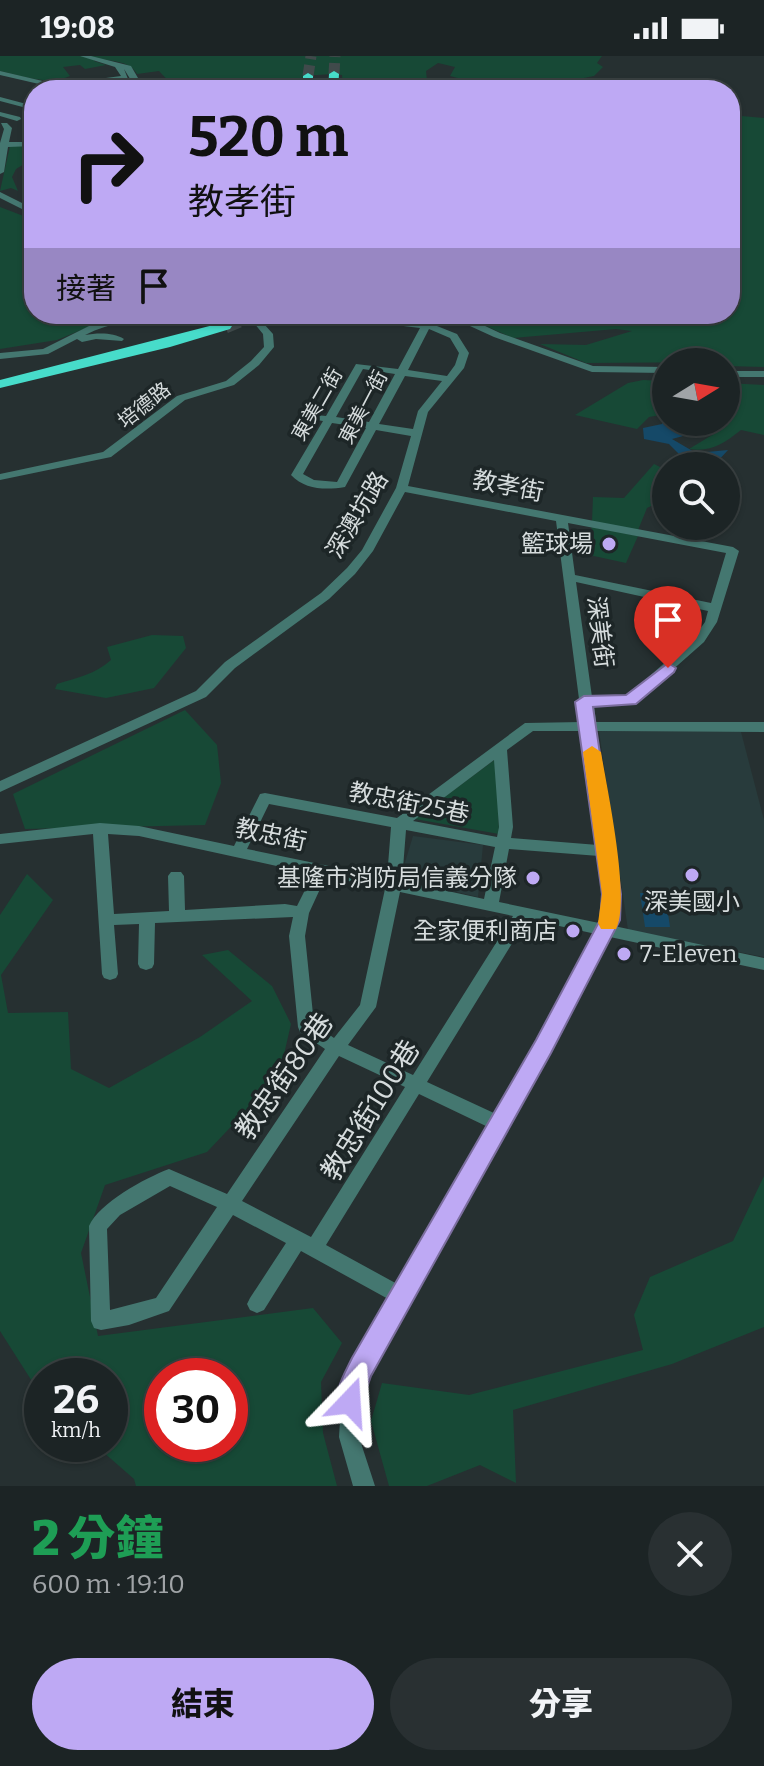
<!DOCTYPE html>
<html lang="zh-TW">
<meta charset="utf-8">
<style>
body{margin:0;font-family:Bitter,"Noto Sans TC",serif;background:#293032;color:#f1f3f6;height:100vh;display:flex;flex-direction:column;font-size:30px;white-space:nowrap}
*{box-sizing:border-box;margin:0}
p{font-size:26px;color:#a0a4a7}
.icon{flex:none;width:44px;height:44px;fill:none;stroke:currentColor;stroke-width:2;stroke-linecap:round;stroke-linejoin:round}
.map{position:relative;height:1430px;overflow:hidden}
.panel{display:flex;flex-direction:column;background:#1c2425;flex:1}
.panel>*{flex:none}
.top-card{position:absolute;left:24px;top:24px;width:716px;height:244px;border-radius:32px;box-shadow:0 2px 6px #0004,0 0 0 2px #3a4142;background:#bea9f4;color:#111;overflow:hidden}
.needle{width:52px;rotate:79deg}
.tools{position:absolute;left:652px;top:292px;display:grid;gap:16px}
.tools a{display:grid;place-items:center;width:88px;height:88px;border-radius:50%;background:#1c2425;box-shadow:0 2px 6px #0004,0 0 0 2px #3a4142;font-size:40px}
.speed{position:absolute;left:24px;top:1302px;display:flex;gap:16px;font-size:40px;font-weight:700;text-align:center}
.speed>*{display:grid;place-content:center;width:104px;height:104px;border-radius:50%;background:#1c2425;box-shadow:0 2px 6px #0004,0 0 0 2px #3a4142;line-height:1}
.speed small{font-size:20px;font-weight:400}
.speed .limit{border:12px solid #d22;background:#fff;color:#111}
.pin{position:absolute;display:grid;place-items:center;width:68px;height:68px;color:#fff;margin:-82px -34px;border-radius:50% 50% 50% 0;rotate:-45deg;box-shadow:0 0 8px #0007}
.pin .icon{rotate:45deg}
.me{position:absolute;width:88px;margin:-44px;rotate:20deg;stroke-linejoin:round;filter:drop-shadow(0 0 6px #0008)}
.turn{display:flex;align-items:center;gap:28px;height:168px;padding:0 32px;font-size:36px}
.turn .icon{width:104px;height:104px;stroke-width:2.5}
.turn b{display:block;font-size:56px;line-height:68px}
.then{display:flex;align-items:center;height:76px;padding:0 32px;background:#0003;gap:16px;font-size:30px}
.round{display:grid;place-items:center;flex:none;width:84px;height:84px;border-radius:42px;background:#293032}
.summary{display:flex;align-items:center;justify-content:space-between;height:136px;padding:0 32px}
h1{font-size:48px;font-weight:800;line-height:60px;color:#1e9e55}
.primary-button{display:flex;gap:16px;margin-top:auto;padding:16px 32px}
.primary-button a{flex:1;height:92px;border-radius:48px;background:#bea9f4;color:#111;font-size:32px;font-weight:800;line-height:92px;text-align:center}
.primary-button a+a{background:#293032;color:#f1f3f6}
.status{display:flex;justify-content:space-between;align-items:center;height:56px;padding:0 40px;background:#1c2425;direction:ltr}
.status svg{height:22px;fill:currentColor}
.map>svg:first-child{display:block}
.built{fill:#283b3c}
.green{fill:#174936;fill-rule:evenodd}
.water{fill:#154968}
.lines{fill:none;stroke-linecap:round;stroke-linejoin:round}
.highway-tunnel-far1{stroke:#404a4b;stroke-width:11;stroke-dasharray:11 6;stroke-linecap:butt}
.highway-tunnel{stroke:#404a4b;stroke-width:15;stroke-dasharray:15 8;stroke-linecap:butt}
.minor{fill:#447770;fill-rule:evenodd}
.highway{fill:#47dcca;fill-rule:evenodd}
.route{fill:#bea9f4;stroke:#7c6e9f;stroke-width:2}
.slow{fill:#f59e0b}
.poi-dot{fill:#bea9f4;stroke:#1d2627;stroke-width:3}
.labels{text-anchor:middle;stroke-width:7;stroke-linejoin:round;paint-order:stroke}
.far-street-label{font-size:20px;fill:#d6dcdd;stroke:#1d2627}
.street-label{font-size:24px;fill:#d6dcdd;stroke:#1d2627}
.poi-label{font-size:24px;fill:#d6dcdd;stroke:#1d2627;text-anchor:end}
.near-street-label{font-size:28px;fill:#d6dcdd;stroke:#1d2627}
</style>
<div class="status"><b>19:08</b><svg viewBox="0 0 49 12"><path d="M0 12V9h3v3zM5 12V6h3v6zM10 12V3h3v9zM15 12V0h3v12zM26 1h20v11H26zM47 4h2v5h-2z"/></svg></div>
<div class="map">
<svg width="764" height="1430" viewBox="0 0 764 1430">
<rect width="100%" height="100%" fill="#263031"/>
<g class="built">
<polygon points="599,675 741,676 764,764 764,901 628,874"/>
<polygon points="413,780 483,789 478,841 400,823"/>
</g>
<g class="green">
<path d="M0,0H602L597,7L603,11L594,20L574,24L488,30L450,20L455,11L438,7L426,15L427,24C400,29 372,34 343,31L342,19C334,17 314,19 304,20L299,34H177L159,15L137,18C130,4 109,5 94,2V5L106,9L85,13L80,9L63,11L70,20C48,30 24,20 0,15Z"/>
<polygon points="730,59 764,62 764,311 726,310 726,306 586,307 540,288 586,289 632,275 616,273 513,282 464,260 449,258 730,258"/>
<polygon points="10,90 34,90 34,102 16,113 12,121 18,135 11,132 0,135"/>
<polygon points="0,151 34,164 34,258 120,258 57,284 0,293"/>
<polygon points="643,324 666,325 666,358 649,361 637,373 575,359 628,327"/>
<path d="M726,327L764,329V379L741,374C723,388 712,396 689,393L727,370Z"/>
<path d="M654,408L666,414C666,431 666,444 647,452L638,474L592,466L593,441L624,442Z"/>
<polygon points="592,471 638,480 626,507 580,497"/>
<path d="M152,579L183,580L186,592L154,632L106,642L55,633L57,628C76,622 96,618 111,604L107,591Z"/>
<polygon points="185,654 217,689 221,727 205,769 25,773 13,738"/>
<polygon points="497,702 499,778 415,763"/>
<path d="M27,818L53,844L1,919L8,957L68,956L71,1013L109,1032L200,981L252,945L202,899L228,894L272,930L291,968L279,1020L207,1096L105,1129L81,1197L98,1280L313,1252L342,1287L321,1326L323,1377L337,1430H136L134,1423L94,1388H110V1320H42V1341L0,1275V859ZM162,1320H230V1388H162Z"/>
<polygon points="764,1120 764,1271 672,1308 513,1354 516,1427 480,1409 427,1430 389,1430 371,1365 382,1327 469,1339 643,1294 634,1259 650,1221 733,1185"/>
</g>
<g class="water">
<polygon points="666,359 666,366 723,366 717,372 697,372 698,376 672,383 696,397 728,394 716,407 683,402 669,388 644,383 643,372 662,368"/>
<polygon points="640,837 665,837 670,871 645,871"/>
</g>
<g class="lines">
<g class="highway-tunnel-far1">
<polyline points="334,18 335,0"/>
<polyline points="308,20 311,0"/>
</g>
<polyline class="highway-tunnel" points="225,270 254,258"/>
<g class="minor">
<polygon points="80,0 91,0 131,10 145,34 137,34 124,13 128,23 91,28 95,34 87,34 83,25 121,20 115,11"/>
<polygon points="0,15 64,30 65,34 0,19"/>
<polygon points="0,41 34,50 34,54 0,45"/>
<polygon points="0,56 20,61 21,63 17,65 0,60"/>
<polygon points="1,67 7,67 12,72 9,86 34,86 34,90 8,91 4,116 0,118 0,87 4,73"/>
<polygon points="34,122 34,127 29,130 34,132 34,137 22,134 22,127"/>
<polygon points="0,136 34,153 34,159 0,142"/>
<path d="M148,258L269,262L304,258H352L423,267L430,260H464L500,277L593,310L666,311V317L592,316L494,281L459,265L433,266L432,268L457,278L469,297L464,312L428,356L408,430L733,491L739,495L717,566L704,586L635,647L594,650L596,666H764V676L597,675L620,838L614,870L764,902V914L610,881L362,1333L359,1381L375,1430H353L339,1381L342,1331L390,1244L301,1195L264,1254L257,1257L250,1254L247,1248L250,1242L286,1187L233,1159L169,1255L129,1269L101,1274L94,1272L91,1265L89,1170C99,1147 145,1122 169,1113L227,1138L325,993L300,976L298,971L289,880L293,861L155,867L154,908L152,912L146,914L140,912L138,908L139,868L114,869L118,918L116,922L110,924L104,922L102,918L93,778L0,788V778L100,767L139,770L234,790L260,738L265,737L397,762L525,667L582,666L580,649L577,646L579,643L556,465L405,436L373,495L355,518L329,543L235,612L206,641L0,736V725L196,635L225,606L321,537L347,512L362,494L396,432L411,380L376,374L345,431C326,434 305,434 291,419L323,365L305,362V358L326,360L356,308L398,313L420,272L329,261L264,268L273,278L274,291L259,309L234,329L185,344L111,401L0,424V418L103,396L177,340L226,325L251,305L264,291L263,278L254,267C199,265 136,253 85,279C97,277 113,276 124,283L122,285L96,283L82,286L77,283L48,298L0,303V297L43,293L93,268ZM429,273L450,282L459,297L455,309L447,320L408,314ZM363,313L395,318L369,366L336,361ZM405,320L442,325L418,355L413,373L379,368ZM332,367L366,372L337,426L314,424L303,418ZM568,467L726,497L711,547L575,519ZM576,526L708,555L705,566L695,580L627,640L592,641ZM533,675H583L598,789L511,782L513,771L507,694ZM494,704L499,771L497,781L413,765ZM269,748L391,771L387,822L247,793ZM406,774L495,791L484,843L402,825ZM108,778L139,780L313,818L297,850L285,848L185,854L184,820L181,816H171L168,820L169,855L114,858ZM509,793L599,800L604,838L599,867L499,846ZM326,820L385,833L360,949L334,982L314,968L305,880L309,857ZM400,836L513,860L413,1019L348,989L376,951ZM527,863L596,878L496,1058L427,1026ZM339,1000L405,1031L311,1181L242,1145ZM419,1038L488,1071L399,1229L326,1189ZM170,1130L217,1151L156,1242L110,1254L107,1173L120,1159Z"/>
<rect x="726" y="315" width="38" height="6"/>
</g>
<g class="highway">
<polygon points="334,15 339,18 338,34 328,34 329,18"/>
<polygon points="308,17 313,20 313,34 303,34 303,20"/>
<polygon points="225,266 232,270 230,273 170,291 0,332 0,324"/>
</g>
</g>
<path class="route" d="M668,607L676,612L674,616L636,648L593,651L621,838L620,864L551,997L371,1320L359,1355L350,1359L340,1355C332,1336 344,1319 352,1302L536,984L600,864L602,838L575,646L584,640L626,639Z"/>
<path class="slow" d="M592,690L601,696C607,733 631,843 616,873H601L598,867L602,838L583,696Z"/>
<g class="poi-dot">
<circle cx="609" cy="488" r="8"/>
<circle cx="692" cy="819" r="8"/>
<circle cx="533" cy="822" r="8"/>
<circle cx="573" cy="875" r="8"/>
<circle cx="624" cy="898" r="8"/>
</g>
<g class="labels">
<g class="far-street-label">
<text transform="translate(317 348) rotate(-60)" y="7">東美二街</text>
<text transform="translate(144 349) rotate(-38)" y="7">培德路</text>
<text transform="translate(363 351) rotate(-62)" y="7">東美一街</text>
</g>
<g class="street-label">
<text transform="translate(508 430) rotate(11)" y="8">教孝街</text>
<text transform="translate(357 459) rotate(-59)" y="8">深澳坑路</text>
<text transform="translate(600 576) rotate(83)" y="8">深美街</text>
<text transform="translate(409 747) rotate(11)" y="8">教忠街25巷</text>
<text transform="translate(271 779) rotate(12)" y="8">教忠街</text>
</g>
<g class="poi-label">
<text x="593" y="496">籃球場</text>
<text x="517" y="830">基隆市消防局信義分隊</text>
<text x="692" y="854" text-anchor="middle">深美國小</text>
<text x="557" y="883">全家便利商店</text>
<text x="640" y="906" text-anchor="start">7-Eleven</text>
</g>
<g class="near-street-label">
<text transform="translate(284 1020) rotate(-55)" y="10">教忠街80巷</text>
<text transform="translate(370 1054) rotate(-58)" y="10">教忠街100巷</text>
</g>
</g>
</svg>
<div class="tools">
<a><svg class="needle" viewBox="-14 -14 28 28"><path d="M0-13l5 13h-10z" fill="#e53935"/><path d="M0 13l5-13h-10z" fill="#a0a4a7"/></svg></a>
<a><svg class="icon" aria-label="search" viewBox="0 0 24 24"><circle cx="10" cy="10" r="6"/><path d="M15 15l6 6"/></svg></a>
</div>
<div class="speed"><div>26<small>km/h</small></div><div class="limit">30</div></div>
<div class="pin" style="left:668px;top:612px;background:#d93025"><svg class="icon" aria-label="arrive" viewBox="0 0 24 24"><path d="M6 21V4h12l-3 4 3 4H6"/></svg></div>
<svg class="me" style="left:350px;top:1346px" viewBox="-20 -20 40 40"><path d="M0-17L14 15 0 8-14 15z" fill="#bea9f4" stroke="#fff" stroke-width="4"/></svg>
<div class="top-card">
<div class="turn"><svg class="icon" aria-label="right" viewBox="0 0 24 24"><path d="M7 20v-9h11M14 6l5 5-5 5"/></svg><div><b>520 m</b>教孝街</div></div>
<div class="then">接著<svg class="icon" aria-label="arrive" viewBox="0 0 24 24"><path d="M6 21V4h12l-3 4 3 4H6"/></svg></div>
</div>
</div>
<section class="panel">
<div class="summary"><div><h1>2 分鐘</h1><p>600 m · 19:10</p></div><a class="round"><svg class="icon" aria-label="close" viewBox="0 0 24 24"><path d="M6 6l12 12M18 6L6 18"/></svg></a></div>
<div class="primary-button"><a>結束</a><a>分享</a></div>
</section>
